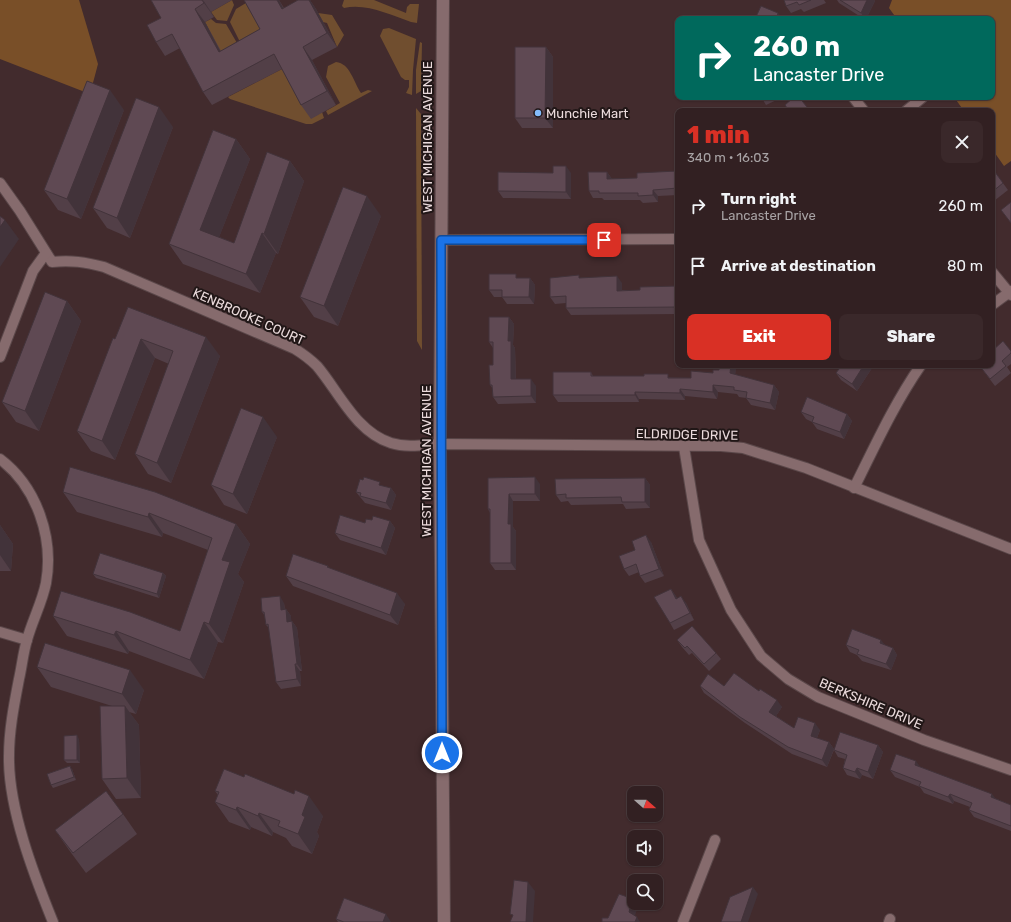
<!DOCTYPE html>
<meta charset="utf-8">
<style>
body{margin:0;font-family:Rubik,sans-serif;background:#3a282a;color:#f1f3f6;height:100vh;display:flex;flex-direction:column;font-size:15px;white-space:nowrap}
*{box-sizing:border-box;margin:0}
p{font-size:13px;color:#a8a3a5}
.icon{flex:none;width:22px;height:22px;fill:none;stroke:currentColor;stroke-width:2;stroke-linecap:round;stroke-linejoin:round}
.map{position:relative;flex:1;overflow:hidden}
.sheet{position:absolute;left:675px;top:108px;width:320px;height:260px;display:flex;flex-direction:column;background:#322022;border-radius:8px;box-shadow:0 1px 3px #0004,0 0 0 1px #4d3e40}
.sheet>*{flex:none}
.hud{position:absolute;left:675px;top:16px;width:320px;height:84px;border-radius:8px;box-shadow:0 1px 3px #0004,0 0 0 1px #4d3e40;background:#00695c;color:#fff;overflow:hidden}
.needle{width:26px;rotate:111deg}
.fabs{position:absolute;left:627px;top:786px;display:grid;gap:8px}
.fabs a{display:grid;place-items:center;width:36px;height:36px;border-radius:8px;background:#322022;box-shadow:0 1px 3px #0004,0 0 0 1px #4d3e40;font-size:20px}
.pin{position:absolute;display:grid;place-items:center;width:34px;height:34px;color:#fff;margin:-17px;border-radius:8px;box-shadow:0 2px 6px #0006}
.me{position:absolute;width:44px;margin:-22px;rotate:0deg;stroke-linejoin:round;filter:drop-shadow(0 0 3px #0008)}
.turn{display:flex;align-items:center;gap:14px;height:84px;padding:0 12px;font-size:18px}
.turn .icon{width:52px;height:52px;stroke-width:2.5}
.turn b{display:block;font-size:28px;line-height:34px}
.round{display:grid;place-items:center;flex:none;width:42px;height:42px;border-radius:8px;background:#3a282a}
.headline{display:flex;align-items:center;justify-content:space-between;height:68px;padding:0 12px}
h1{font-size:24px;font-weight:800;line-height:30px;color:#d93025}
.cta{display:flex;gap:8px;margin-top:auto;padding:8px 12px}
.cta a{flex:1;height:46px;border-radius:8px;background:#d93025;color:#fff;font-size:16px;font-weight:800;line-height:46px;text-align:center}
.cta a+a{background:#3a282a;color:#f1f3f6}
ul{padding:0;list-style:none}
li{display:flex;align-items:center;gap:12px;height:60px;padding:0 12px}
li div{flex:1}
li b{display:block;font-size:15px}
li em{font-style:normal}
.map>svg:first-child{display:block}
.green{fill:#704e2f}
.forest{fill:#794f28}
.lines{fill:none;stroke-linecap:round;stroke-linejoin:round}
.minor-casing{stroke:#5a4749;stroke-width:12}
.tertiary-casing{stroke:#5a4749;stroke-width:14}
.minor{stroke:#866b6d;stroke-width:10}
.tertiary{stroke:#866b6d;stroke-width:12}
.wall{fill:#523f47}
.shaded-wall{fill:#42333a}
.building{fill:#5f4953;stroke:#42333a}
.route-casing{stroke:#114b97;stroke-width:10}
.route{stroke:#1a73e8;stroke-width:7}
.poi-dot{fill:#84bcfb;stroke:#211717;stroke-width:1.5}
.labels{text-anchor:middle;stroke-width:4;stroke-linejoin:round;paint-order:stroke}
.poi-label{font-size:13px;fill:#ebdbdc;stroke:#211717;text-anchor:start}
.street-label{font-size:13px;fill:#ebdbdc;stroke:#211717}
</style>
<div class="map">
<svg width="1011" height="922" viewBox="0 0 1011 922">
<rect width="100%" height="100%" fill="#422b2d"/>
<g class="green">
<polygon points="232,0 234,5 227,21 217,20 211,12"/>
<path d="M344,0H374L406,13L407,7L410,4H419L417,23L411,22C390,15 367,3 344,8L342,6Z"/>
<polygon points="246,3 265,35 261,40 239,40 230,22 236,9"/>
<polygon points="318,13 332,15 344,35 337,47 327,23 323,22"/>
<polygon points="211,19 216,23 226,24 237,43 228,66 205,22"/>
<polygon points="389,28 416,39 413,70 412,95 406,93 409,87 409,80 405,80 401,77 380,36 383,29"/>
<polygon points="420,42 422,43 421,91 416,94 416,70"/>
<path d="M336,62C350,63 354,83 361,93L368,90L372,91L328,115L326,111L340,103L326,77L328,66Z"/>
<polygon points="284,68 311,118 322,112 324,118 312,124 306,124 230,99 228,97"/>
<polygon points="416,108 421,114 422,350 417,341"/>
</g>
<g class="forest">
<polygon points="0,0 79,0 98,64 90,94 0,59"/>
<polygon points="892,0 1011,0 1011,161 1004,166 992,149 992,111 964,111 954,97 992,97 992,19 897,19 889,8"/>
</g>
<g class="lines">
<g class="minor-casing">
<g id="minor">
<polyline points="853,97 864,111"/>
<polyline points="906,111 923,97"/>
<path d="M0,183L20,211L52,262C71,260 85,262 104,267L295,349C303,354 310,359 317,366C339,392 356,432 391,443C407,448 423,445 440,444L721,446L743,448L806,468L1011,549"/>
<polyline points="441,240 678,239"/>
<polyline points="992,272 1011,295"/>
<polyline points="992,305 1011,291"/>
<polyline points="0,357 33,271 46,253"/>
<polyline points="684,447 699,540 731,610 761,656 788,679 818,697 924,740 1011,770"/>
<path d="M0,459C37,487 54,538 46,583C42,603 32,621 27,640C23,653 22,666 19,679C14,705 9,730 9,756C8,808 34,875 53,922"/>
<path d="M854,488C875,446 894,404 921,365"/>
<polyline points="0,632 27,640"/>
<polyline points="683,922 715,840"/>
<polyline points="889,922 890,919"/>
</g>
</g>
<g class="tertiary-casing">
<polyline id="tertiary" points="443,0 440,444 444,922"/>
</g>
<use href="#minor" class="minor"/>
<use href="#tertiary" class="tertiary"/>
</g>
<g class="wall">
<polygon points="151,0 232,0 211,12 214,17 205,22 221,51 260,29 244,0 279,0 284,8 298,0 310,0 316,9 337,47 312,60 336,105 311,119 301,105 282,69 212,105 203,92 180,48 165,56 156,42 161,18"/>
<polygon points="784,0 824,0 826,3 804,12 801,9 791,13 786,6"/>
<polygon points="837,0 874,0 875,1 866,19 864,19 839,3"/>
<polygon points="546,47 553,57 553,128 522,128 515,118"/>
<polygon points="761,97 783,97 766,105"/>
<polygon points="124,110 81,219 58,210 44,190"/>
<polygon points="173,127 130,238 107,228 93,208"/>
<polygon points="236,139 250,159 219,237 234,243 290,161 304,181 278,254 276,253 260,293 183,264 169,244"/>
<polygon points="992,168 1008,190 994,201 992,199"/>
<polygon points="607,172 612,179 637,178 678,173 678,195 658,196 658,202 643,203 640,200 604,200 602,198 593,198 589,191"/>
<polygon points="571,173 571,199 503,198 498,191"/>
<polygon points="381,216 338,326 314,317 300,297"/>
<polygon points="519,278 530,278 535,285 534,304 507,304 502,297 494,297 489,290"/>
<polygon points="581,278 622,283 622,290 640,290 678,286 678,314 571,315 566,308 566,303 555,304 550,297"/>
<polygon points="67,301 81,321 39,431 16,422 2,402"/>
<polygon points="128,307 220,356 171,483 148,474 135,454 169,364 155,358 115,460 91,451 77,431 115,339"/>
<polygon points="509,317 514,324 513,345 515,348 516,379 536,386 536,403 498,404 493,397 493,389 490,385 493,365 493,348 489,342"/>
<polygon points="1011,351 1011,364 1007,367 1011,373 995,386 979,365"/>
<polygon points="736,365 735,375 774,385 779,392 775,410 751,405 746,398 739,397 737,394 718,392 717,399 685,396 685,400 639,399 639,402 558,402 553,395 591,372 593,376 691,378 713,373 719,370"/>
<polygon points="842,365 874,365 857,391 841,380 836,373"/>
<polygon points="801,412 847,414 852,421 844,439 817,429 812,422 806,419"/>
<polygon points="277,437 247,514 224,505 211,485"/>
<polygon points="488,478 540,484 540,501 513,501 513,527 516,531 516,570 495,570 490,563 490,513 488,509"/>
<polygon points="645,478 650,485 650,508 626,509 623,504 571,505 568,501 561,502 556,495"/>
<polygon points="383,486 391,488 396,495 391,510 365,503 356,492"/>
<polygon points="63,492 236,524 250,544 238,574 244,582 223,643 218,642 204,679 129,651 128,654 67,636 53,616 180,631 208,550 163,533 162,537 77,512"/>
<polygon points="372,520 390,521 395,528 386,555 340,540 335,533"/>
<polygon points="0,525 13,544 11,571 0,571"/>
<polygon points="651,542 664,576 645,583 640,576 639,572 629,576 624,569 635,550"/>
<polygon points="328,566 329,568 405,604 398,625 293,586 286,576"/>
<polygon points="163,573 166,576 159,598 96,578 93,574"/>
<polygon points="671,589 677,598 686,603 694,620 674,630 670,623"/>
<polygon points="284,603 285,609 286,609 291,616 291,622 292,621 297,628 302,671 300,671 301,686 281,689 276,682 269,628 266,625 265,616 262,612"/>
<polygon points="677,640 716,653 721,659 709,671 692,653 689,655 682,647"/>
<polygon points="846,645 885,645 893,648 897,655 891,670 862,661 857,655 850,652"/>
<polygon points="37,667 144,690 136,714 129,712 139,725 141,798 116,799 102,779 112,706 51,687"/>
<polygon points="700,686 724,686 759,691 782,707 776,716 794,728 820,730 817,738 829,742 834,749 878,745 883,752 873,779 862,775 860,779 847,775 843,768 845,759 838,757 834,750 827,767 792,754 745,723 704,693"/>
<polygon points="79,739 80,763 67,763 64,760"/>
<polygon points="921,767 1011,805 1011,831 974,817 969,810 970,807 954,801 953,804 924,793 920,787 895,777 890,770"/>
<polygon points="72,769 76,780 53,788 51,785"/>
<polygon points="215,791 323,816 317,832 319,836 312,854 292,846 286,838 273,832 272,836 251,827 250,830 229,822 215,802 218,795"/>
<polygon points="123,814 137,834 86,873 69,850 55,830"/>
<polygon points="336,919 391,922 338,922"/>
</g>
<g class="shaded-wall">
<polygon points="203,0 211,12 214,17 204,3"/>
<polygon points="277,0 279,0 291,23 282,9"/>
<polygon points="309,0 310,0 316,9 337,47 327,33"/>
<polygon points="867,0 874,0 875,1 866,19 865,19 861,13"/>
<polygon points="195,9 205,22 228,66 219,52"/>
<polygon points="778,13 783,19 776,19"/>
<polygon points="303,47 312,60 336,105 327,91"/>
<polygon points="546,47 553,57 553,128 545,118"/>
<polygon points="110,90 124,110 81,219 67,199"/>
<polygon points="159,107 173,127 130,238 117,218"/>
<polygon points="236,139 250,159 214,250 200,230"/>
<polygon points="290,161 304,181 278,254 264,234"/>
<polygon points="566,166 571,173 571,199 566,192"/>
<polygon points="607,172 612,179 607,179"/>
<polygon points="653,190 658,196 658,202 653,195"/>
<polygon points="367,196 381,216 338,326 324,306"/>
<polygon points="5,220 19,239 0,267 0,227"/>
<polygon points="262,233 276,253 260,293 246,274"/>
<polygon points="617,276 622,283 622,297 617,291"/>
<polygon points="530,278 535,285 534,304 529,297"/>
<polygon points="67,301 81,321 39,431 25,411"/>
<polygon points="509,317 514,324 513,345 515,348 516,386 511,379 508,341"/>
<polygon points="206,337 220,356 171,483 157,463"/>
<polygon points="141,339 155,358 115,460 102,441"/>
<polygon points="731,365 736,365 735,380 730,373"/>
<polygon points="864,365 874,365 857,391 852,384"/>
<polygon points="531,379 536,386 536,403 531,396"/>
<polygon points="713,385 718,392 717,399 713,392"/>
<polygon points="774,385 779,392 775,410 770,403"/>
<polygon points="680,389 685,396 685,400 680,393"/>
<polygon points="635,392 639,399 639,402 635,395"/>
<polygon points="847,414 852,421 844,439 840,432"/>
<polygon points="263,417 277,437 247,514 233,494"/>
<polygon points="535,477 540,484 540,501 535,494"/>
<polygon points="645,478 650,485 650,508 645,502"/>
<polygon points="391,488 396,495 391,510 386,503"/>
<polygon points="509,494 513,501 513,527 516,531 516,570 511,563 508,524"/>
<polygon points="149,513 163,533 162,537 148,517"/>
<polygon points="390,521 395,528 386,555 381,548"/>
<polygon points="236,524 250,544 238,574 244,582 223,643 209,624 222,560"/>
<polygon points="0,525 13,544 11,571 0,555"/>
<polygon points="646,535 651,542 664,576 659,569"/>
<polygon points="163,573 166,576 159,598 157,594"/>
<polygon points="671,589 676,596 681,606 676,599"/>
<polygon points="397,593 405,604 398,625 390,615"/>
<polygon points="280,596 284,603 286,617 281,610"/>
<polygon points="681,596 686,603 694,620 690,613"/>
<polygon points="286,609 291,616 292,629 287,622"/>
<polygon points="292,621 297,628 302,671 297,664"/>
<polygon points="204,622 218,642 204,679 190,660"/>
<polygon points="116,631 129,651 128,654 114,635"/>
<polygon points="881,640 886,646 880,643"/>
<polygon points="893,648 897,655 891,670 886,664"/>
<polygon points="295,664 300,671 301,686 297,679"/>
<polygon points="130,670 144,690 136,714 122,694"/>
<polygon points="777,700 782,707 774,719 769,712"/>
<polygon points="125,706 139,725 141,798 127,778"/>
<polygon points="815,723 820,730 815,743 811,736"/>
<polygon points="77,735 79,739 80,763 77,760"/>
<polygon points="829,742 834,749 827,767 822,760"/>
<polygon points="878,745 883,752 873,779 868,772"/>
<polygon points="916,761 921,768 915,765"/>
<polygon points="70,766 72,769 76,780 74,777"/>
<polygon points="857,768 862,775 860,779 855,772"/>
<polygon points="950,794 954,801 953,804 948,797"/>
<polygon points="992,794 997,800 991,797"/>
<polygon points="309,796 323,816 317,832 319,836 312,854 298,834 302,815"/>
<polygon points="237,807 251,827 250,830 236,810"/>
<polygon points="259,813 273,832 272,836 258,816"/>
<polygon points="528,882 535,891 533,922 526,922"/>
<polygon points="753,887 758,894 748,922 741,922"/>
<polygon points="633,899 634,903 636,903 638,906 634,919 629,912"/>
<polygon points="386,914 391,922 383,922"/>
<polygon points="637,917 640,922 635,922"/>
</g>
<g class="building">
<polygon points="151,0 202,0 204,3 195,9 219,52 260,29 244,0 277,0 282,9 298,0 309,0 327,33 303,47 327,91 301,105 274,54 203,92 172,34 156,42 147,25 161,18"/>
<polygon points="784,0 811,0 799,5 797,2 786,6"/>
<polygon points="840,0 867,0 861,13"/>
<polygon points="761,6 778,13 776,19 755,19"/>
<polygon points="892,15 896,19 887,19"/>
<polygon points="515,47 546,47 545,118 515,118"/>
<polygon points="87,81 110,90 67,199 44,190"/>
<polygon points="794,97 799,97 810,111 789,111 785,105"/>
<polygon points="136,98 159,107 117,218 93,208"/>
<polygon points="213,130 236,139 200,230 234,243 267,152 290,161 264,234 262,233 246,274 169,244"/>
<polygon points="553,166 566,166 566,192 498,191 498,172 553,173"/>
<polygon points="992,168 1003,183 992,192"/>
<polygon points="677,171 677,176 678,175 678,188 653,190 653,195 638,196 638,193 599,193 599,191 589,191 588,172 607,172 607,179 637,178 637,173"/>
<polygon points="343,187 367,196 324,306 300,297"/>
<polygon points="1011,202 1011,223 1001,210"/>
<polygon points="0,216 5,220 0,227"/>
<polygon points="489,274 516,274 516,278 530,278 529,297 502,297 502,290 489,290"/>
<polygon points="579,275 579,278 617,276 617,291 640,290 640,287 678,286 678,307 566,308 566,296 550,297 550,278"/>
<polygon points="45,292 67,301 25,411 2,402"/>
<polygon points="128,307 206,337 157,463 135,454 173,351 141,339 102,441 77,431 113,338 115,339"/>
<polygon points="489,317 509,317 508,341 511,341 511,379 531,379 531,396 493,397 492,385 490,385 489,365 493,365 493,342 489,342"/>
<polygon points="1003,341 1011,351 1011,353 1002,361 1006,366 990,379 979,365 992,365 992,351"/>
<polygon points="719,365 731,365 730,373 774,385 770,403 746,398 747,392 734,390 734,387 713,385 713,392 680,389 680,393 635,392 635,395 553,395 553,372 591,372 591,376 644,376 644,374 668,374 668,378 691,378 691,371 713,373 713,370 719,370"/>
<polygon points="842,365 864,365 852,384 836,373"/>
<polygon points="807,397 847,414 840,432 812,422 814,417 801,412"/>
<polygon points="241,408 263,417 233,494 211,485"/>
<polygon points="70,467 155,492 236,524 222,560 230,562 209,624 204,622 190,660 116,631 114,635 53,616 61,591 130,612 180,631 212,538 149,513 148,517 63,492"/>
<polygon points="364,477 380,482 379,485 391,488 386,503 360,496 361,493 356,492 360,479 363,480"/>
<polygon points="535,477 535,494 509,494 508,524 511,524 511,563 490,563 490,509 488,509 488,478"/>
<polygon points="645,478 645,502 622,502 621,497 566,498 566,494 556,495 555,479"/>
<polygon points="340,515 365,523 366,519 372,520 373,516 390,521 381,548 335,533"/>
<polygon points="646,535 659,569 640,576 636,564 624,569 619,556 635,550 632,541"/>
<polygon points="100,553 163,573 157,594 93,574"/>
<polygon points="293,554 328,566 327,567 397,593 390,615 286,576"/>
<polygon points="671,589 676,599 681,596 690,613 670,623 654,597"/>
<polygon points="280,596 281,610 286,609 287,622 292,621 297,664 295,664 297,679 276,682 268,624 266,625 264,612 262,612 261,598"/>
<polygon points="692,626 716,653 704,664 687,646 685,648 677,640"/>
<polygon points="852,629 881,640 880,643 893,648 886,664 857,654 859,650 846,645"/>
<polygon points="45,643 130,670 122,694 37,667"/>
<polygon points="734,673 759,691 760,689 777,700 769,712 794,728 798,717 815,723 811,736 829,742 822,760 788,747 740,717 700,686 708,674 724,686"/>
<polygon points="100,706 125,706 127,778 102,779"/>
<polygon points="840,732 878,745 868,772 857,768 855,772 843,768 847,755 834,750"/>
<polygon points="77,735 77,760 64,760 64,736"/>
<polygon points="896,754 916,761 915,765 992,794 991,797 1011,805 1011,826 969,810 972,803 950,794 948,797 919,786 921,782 890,770"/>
<polygon points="70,766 74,777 51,785 47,774"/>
<polygon points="224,769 244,777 245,774 294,794 295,790 309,796 302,815 305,817 298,834 278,826 280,821 259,813 258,816 237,807 236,810 215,802 219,792 215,791"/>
<polygon points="106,791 123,814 73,853 55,830"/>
<polygon points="514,880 528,882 526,922 510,922 513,915 510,914"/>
<polygon points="753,887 741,922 721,922 730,897"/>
<polygon points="619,894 633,899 629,912 637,917 635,922 602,922 602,918 608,918"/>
<polygon points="344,898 386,914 383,922 344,922 336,919"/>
</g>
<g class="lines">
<g class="route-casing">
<polyline id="route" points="442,753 441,240 604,240"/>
</g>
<use href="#route" class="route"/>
</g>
<circle class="poi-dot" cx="538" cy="113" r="4"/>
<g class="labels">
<g class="poi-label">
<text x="546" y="118">Munchie Mart</text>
</g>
<g class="street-label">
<text transform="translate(427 137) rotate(-90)" y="5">WEST MICHIGAN AVENUE</text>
<text transform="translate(249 316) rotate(24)" y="5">KENBROOKE COURT</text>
<text transform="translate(687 434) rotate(1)" y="5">ELDRIDGE DRIVE</text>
<text transform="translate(426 461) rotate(-90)" y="5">WEST MICHIGAN AVENUE</text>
<text transform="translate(871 703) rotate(23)" y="5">BERKSHIRE DRIVE</text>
</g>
</g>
</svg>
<div class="fabs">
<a><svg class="needle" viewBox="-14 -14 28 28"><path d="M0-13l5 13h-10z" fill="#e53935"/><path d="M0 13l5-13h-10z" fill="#a8a3a5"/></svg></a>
<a><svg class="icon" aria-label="sound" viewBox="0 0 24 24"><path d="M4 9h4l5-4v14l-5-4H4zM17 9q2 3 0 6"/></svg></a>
<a><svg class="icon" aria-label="search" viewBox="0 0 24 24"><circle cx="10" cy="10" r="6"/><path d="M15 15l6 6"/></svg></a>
</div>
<div class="pin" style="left:604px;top:240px;background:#d93025"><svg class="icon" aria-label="arrive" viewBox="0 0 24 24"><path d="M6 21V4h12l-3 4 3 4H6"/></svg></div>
<svg class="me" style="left:442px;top:753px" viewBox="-20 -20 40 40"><circle r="17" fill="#1a73e8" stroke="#fff" stroke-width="3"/><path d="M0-11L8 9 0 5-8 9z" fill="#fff"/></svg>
<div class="hud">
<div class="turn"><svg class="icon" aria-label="right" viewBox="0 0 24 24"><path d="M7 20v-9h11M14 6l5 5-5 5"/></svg><div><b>260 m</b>Lancaster Drive</div></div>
</div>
<section class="sheet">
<div class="headline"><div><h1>1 min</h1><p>340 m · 16:03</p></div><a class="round"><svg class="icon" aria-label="close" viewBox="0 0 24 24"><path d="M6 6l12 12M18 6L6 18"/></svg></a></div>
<ul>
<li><svg class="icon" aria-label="right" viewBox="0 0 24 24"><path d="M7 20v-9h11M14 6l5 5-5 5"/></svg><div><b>Turn right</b><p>Lancaster Drive</p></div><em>260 m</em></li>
<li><svg class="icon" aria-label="arrive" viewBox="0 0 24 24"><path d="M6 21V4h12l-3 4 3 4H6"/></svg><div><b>Arrive at destination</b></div><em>80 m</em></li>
</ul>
<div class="cta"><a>Exit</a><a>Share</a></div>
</section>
</div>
